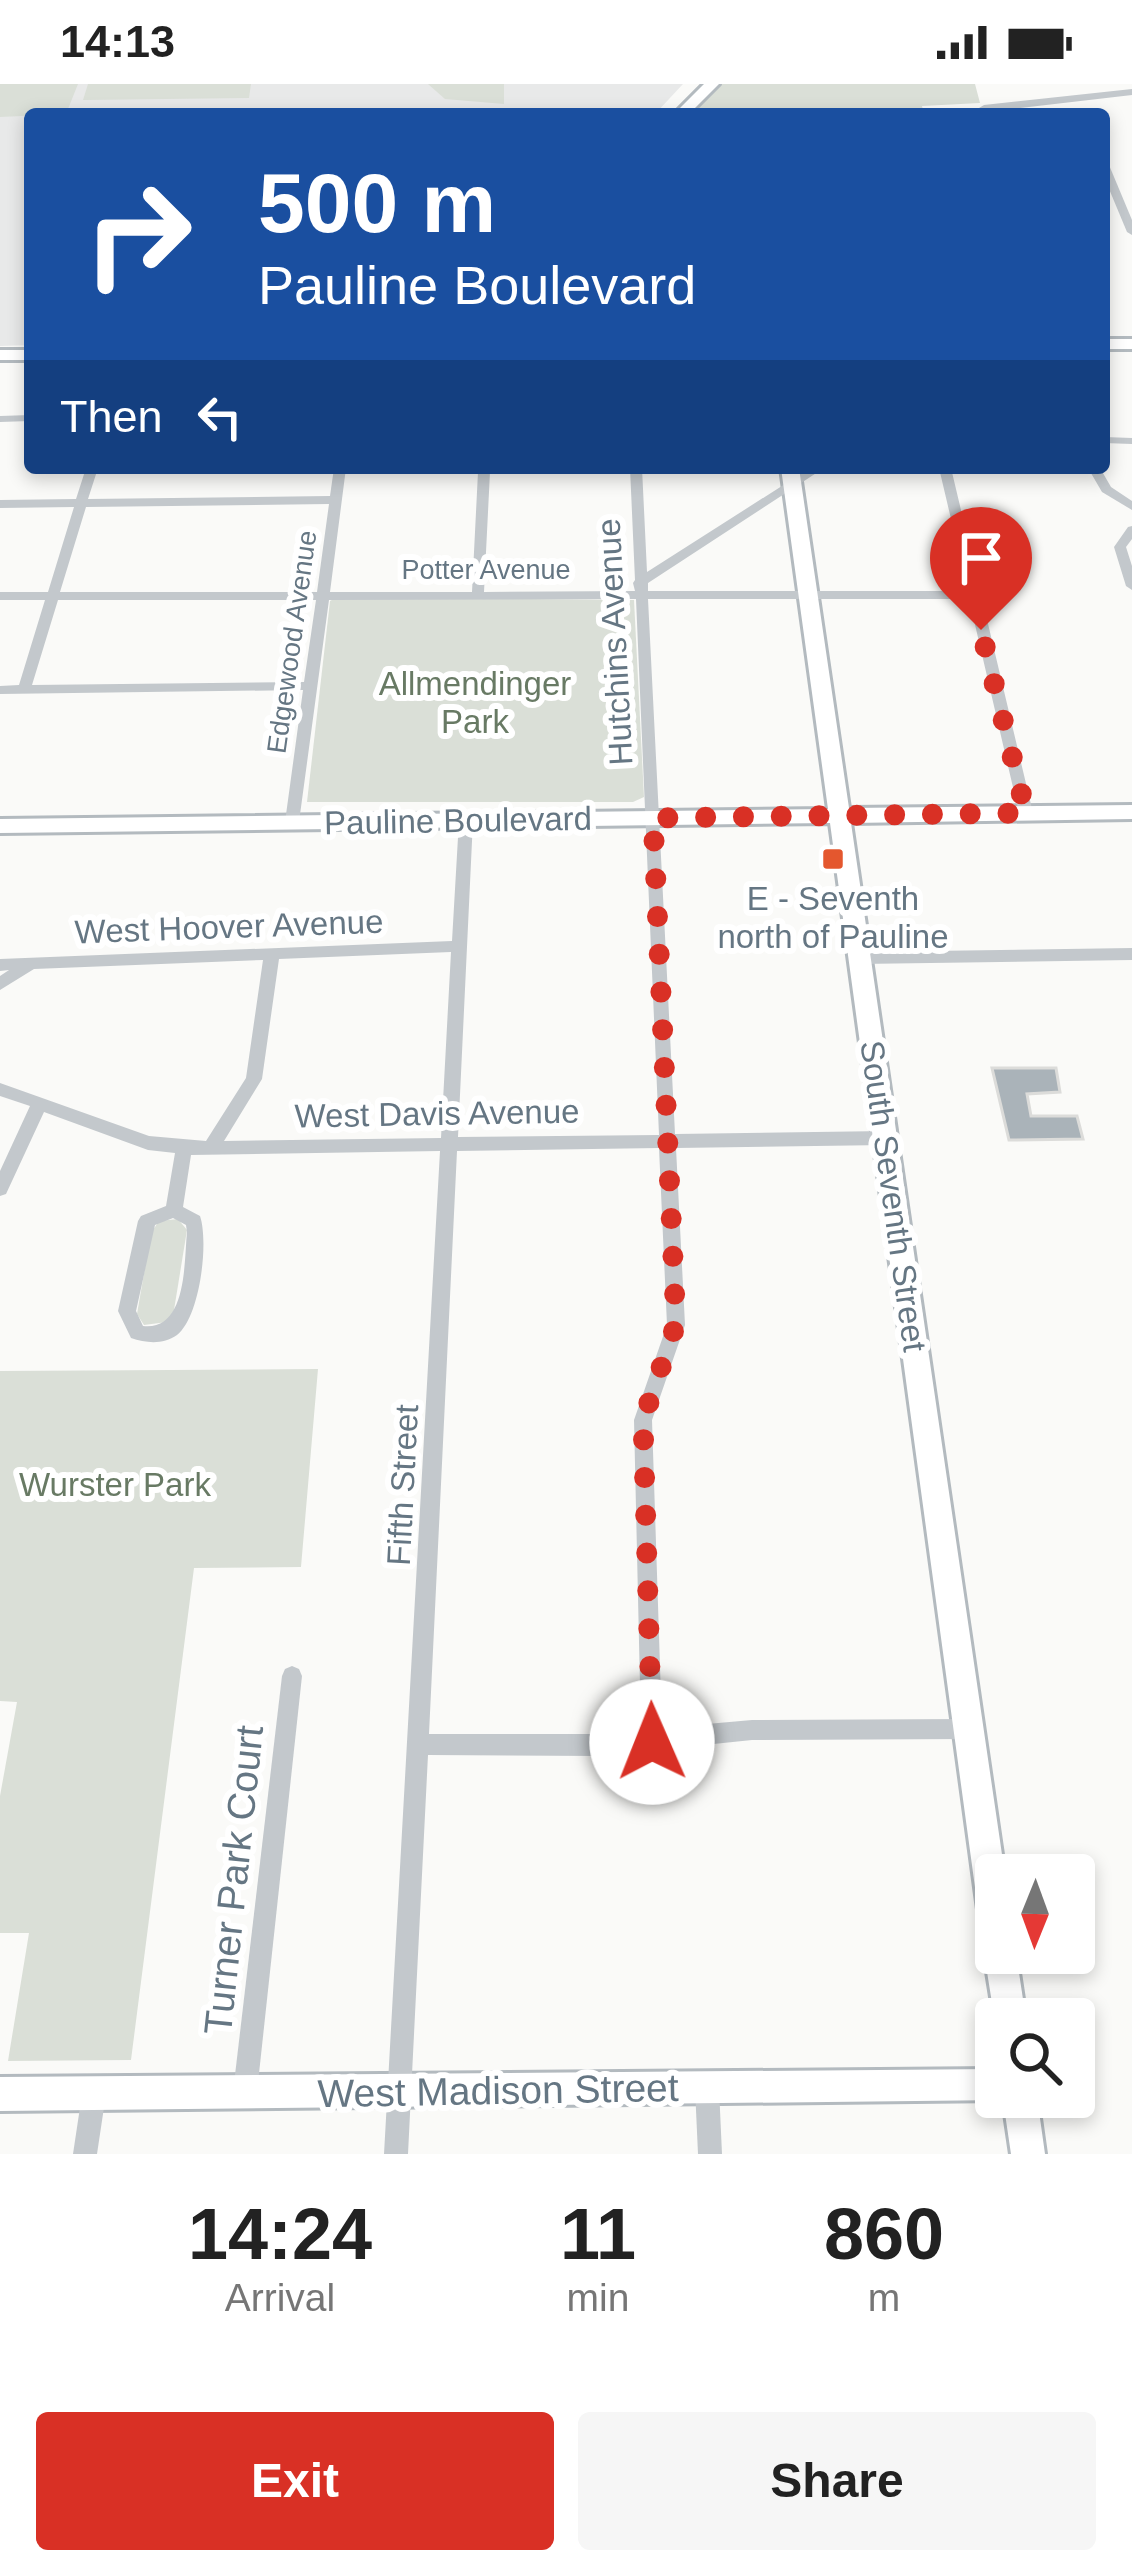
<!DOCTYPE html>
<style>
body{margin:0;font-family:Arial,sans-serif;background:#f6f6f6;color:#222;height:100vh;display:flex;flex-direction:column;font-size:45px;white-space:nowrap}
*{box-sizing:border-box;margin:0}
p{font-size:39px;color:#767676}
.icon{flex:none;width:66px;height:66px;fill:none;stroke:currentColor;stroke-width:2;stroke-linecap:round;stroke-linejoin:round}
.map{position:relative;height:2070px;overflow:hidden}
.details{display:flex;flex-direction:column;background:#fff;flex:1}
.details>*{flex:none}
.banner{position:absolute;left:24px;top:24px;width:1086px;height:366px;border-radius:12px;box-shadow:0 6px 18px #0003;background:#1a4fa0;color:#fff;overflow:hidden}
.needle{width:78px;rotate:181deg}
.fabs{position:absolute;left:975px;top:1770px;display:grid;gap:24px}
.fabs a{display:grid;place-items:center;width:120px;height:120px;border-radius:12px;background:#fff;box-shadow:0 6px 18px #0003;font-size:60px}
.pin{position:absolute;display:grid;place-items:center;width:102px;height:102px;color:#fff;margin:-123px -51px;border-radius:50% 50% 50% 0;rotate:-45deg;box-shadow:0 0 12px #0007}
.pin .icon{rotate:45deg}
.me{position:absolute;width:132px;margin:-66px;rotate:359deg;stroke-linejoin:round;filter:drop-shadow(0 0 9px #0008)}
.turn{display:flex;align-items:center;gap:42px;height:252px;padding:0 36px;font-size:54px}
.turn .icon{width:156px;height:156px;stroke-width:2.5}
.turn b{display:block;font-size:84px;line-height:102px}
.then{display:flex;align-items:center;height:114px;padding:0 36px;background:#0003;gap:24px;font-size:45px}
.eta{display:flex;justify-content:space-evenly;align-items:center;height:204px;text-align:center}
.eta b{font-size:72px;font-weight:700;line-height:84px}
.action{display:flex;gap:24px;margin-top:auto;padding:24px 36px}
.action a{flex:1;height:138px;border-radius:12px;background:#d93025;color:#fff;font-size:48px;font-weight:700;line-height:138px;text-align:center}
.action a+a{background:#f6f6f6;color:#222}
.status{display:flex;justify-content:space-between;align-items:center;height:84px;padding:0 60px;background:#fff;direction:ltr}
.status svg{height:33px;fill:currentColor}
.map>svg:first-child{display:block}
.built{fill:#e8e9e9}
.green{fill:#dadfd7}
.building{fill:#aab3b9;stroke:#dcdcda;stroke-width:3}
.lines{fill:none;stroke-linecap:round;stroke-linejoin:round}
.secondary-casing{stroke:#b3babf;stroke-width:6}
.street{fill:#c3c8cc;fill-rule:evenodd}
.secondary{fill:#fff;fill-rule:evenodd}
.route{stroke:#d93025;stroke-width:21;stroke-dasharray:0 37.8}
.poi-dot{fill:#e4572e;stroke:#fff;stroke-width:4.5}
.labels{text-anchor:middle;stroke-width:12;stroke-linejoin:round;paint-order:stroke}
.far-street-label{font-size:27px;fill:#657683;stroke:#fff}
.street-label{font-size:33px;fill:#657683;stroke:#fff}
.park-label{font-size:33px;fill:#687a64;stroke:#fff}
.poi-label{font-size:33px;fill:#657683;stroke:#fff}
.near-street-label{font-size:39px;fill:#657683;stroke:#fff}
</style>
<div class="status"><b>14:13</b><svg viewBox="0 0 49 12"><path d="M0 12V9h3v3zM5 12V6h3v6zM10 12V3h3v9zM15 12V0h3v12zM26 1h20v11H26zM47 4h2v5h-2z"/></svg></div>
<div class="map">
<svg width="1132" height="2070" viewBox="0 0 1132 2070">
<rect width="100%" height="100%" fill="#fafaf8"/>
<polygon class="built" points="0,0 683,0 655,30 30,30 30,261 0,262"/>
<g class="green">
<polygon points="0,0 78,0 66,30 0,33"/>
<polygon points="88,0 251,0 249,14 83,16"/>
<polygon points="428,0 504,0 504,20 445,15"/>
<polygon points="718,0 975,0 980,19 922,22 924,30 687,30"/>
<polygon points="337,513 634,516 644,713 633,718 307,718 330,517"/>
<polygon points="178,1135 187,1146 174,1226 167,1238 144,1241 137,1230 151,1149 159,1137"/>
<polygon points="318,1285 301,1483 194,1484 131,1976 8,1977 29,1849 0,1849 0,1712 17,1618 0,1617 0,1287"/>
</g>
<polygon class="building" points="992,984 1056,984 1060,1008 1027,1010 1031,1032 1077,1032 1083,1055 1009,1056"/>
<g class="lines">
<g class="secondary-casing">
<g id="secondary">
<polygon points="704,0 719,0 689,30 674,30"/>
<rect x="1104" y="255" width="28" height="10"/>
<rect x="0" y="266" width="30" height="10"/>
<polygon points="781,384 799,384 849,724 1132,721 1132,735 851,739 1005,1791 996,1791 996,1869 1016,1869 1026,1935 996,1935 996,1944 984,1869 994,1855 985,1851 980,1840 830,739 0,749 0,735 828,725"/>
<polygon points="996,1985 996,2013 1037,2013 1045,2070 1011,2070 1003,2016 0,2027 0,1993"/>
</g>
</g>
<g class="street">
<polygon points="1132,5 1132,11 969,30 984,21"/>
<polygon points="1104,78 1109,81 1132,136 1132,151 1127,148 1104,93"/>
<polygon points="30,331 30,337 0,338 0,332"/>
<polygon points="1104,353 1132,354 1132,360 1104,359"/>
<path d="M86,384H98L88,415L330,412L334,384H346L330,508H472L478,388H425L419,384H589L583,388H490L484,508L635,507L633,499L635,496L630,384H642L647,488L810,384H824L648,499V507H968L939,384H951L1033,729L1026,734L1019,729L969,515H648L675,1050L886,1047L892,1049L894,1054L892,1059L886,1061L676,1064L685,1241L652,1336L662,1644L752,1636L968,1635L975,1638L978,1645L975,1652L968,1655L752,1656L598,1672L428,1671L408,2070H384L440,1067L191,1071L183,1123L200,1132C209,1158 200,1233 177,1251C163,1261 146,1259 131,1254L118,1227L138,1137L141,1132L166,1122L175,1069L148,1066L44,1028L6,1110L0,1112V1087L30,1022L0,1012V999L149,1052L206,1057L246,994L263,876L34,885L0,906V892L9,886L0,887V875L452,857L459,736L466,731L473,736L458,1053L659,1051L636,515L329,516L299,738L292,743L285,738L303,606L0,610V602L19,601L45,516H0V508H48L74,423L0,424V416L76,415ZM329,420L317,508H60L86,423ZM58,516H316L304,598L32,601ZM451,868L441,1054L224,1057L262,995L279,875ZM659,1064L667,1241L634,1336L641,1646L598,1650H429L457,1067ZM173,1134L186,1141L187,1148C184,1179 187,1247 143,1242L136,1227L155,1141Z"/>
<polygon points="1088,384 1100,384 1111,403 1132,417 1132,426 1102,408"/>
<polygon points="1132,442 1132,455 1126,463 1132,482 1132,506 1126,502 1114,463 1128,443"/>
<polygon points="1132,864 1132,876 860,880 852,874 860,868"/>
<polygon points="292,1582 299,1585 302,1592 257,2008 253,2016 245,2020 237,2016 233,2008 282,1592 285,1585"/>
<polygon points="707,1992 715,1996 719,2004 722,2070 698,2070 695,2004 699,1996"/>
<polygon points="94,1998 102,2002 106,2010 97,2070 73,2070 82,2010 86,2002"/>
</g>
<use href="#secondary" class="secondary"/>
</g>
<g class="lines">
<polyline class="route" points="652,1658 643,1336 676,1240 653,734 1026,729 981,546"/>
</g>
<rect class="poi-dot" x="821" y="763" width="24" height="24" rx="6"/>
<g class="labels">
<g class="far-street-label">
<text x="486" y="495">Potter Avenue</text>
<text transform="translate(292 558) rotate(-82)" y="9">Edgewood Avenue</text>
</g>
<g class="street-label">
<text transform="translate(614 558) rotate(-93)" y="12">Hutchins Avenue</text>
<text transform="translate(458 736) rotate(-1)" y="12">Pauline Boulevard</text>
<text transform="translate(229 842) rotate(-2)" y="12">West Hoover Avenue</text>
<text transform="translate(437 1029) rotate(-1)" y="12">West Davis Avenue</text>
<text transform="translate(894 1112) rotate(82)" y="12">South Seventh Street</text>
<text transform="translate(402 1401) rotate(-87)" y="12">Fifth Street</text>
</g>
<g class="park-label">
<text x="475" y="611">Allmendinger<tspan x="475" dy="38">Park</tspan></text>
<text x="115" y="1412">Wurster Park</text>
</g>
<g class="poi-label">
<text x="833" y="826">E - Seventh<tspan x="833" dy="38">north of Pauline</tspan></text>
</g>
<g class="near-street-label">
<text transform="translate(233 1796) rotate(-84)" y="14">Turner Park Court</text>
<text transform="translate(498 2006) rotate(-1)" y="14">West Madison Street</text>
</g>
</g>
</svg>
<div class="fabs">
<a><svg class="needle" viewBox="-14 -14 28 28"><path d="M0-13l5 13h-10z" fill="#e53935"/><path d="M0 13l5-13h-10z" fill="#767676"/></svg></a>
<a><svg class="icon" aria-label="search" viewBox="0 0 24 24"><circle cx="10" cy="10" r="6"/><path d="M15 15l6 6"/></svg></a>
</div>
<div class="pin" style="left:981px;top:546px;background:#d93025"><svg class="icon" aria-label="arrive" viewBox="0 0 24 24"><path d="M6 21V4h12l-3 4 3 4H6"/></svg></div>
<svg class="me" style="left:652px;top:1658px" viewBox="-20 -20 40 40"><circle r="19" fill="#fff"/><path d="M0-13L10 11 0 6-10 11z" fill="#d93025"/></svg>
<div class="banner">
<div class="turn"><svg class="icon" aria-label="right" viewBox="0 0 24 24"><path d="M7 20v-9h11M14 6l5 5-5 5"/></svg><div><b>500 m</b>Pauline Boulevard</div></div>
<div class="then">Then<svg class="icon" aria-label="left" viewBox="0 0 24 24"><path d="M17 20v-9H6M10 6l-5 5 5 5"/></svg></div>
</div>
</div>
<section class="details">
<div class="eta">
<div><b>14:24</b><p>Arrival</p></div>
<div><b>11</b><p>min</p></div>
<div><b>860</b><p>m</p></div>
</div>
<div class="action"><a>Exit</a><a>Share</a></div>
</section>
